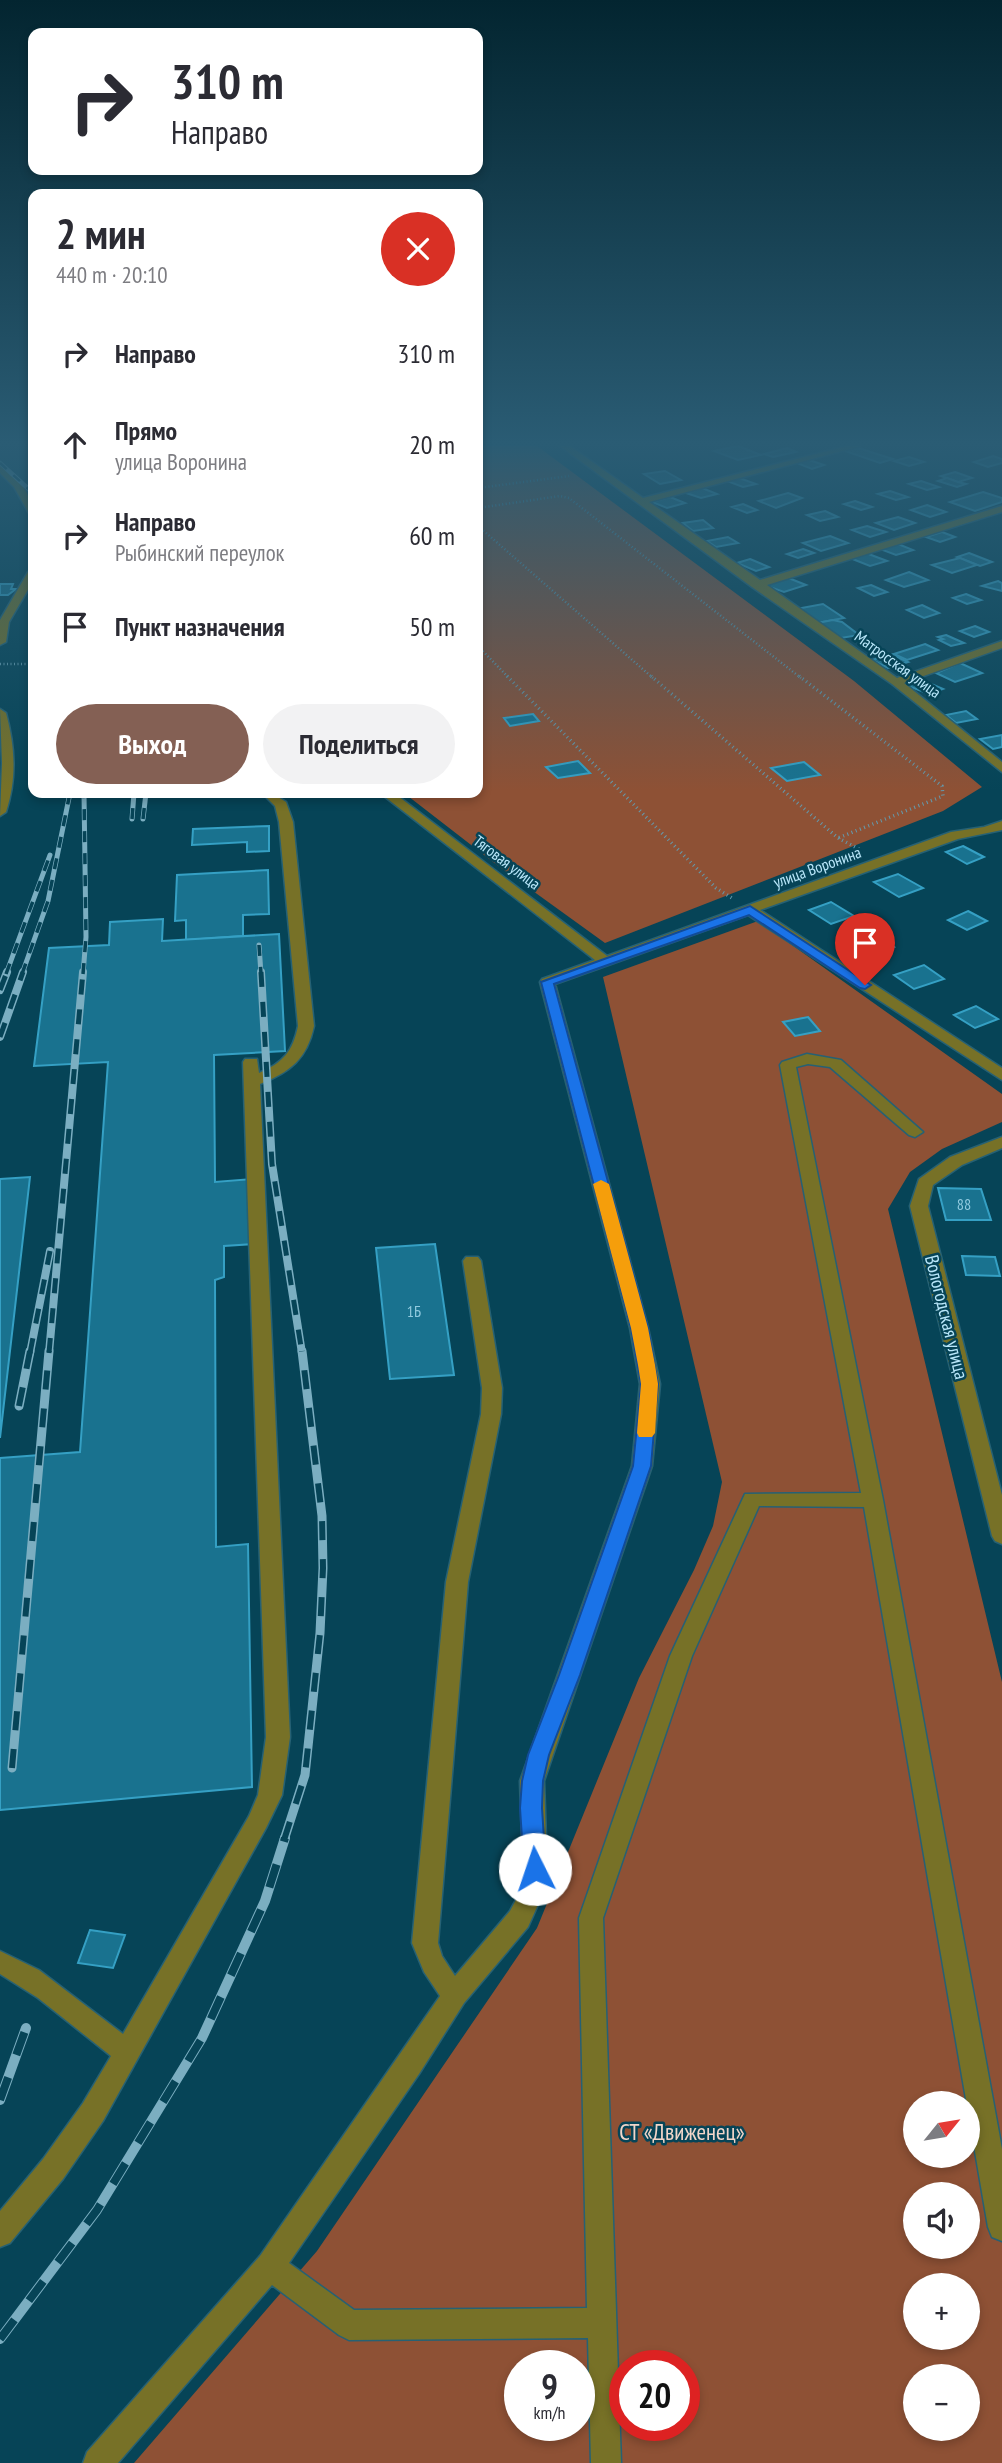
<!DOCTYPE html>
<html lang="ru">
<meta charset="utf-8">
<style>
body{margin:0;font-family:"PT Sans Narrow",sans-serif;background:#f2f2f3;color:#2b2b33;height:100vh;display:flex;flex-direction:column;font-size:26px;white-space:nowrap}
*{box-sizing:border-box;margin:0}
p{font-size:23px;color:#7c7c81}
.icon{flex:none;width:38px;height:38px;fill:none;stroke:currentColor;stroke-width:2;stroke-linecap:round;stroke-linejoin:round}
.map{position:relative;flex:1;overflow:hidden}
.panel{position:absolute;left:28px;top:189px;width:455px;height:609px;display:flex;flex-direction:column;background:#fff;border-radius:14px;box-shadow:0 4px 10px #0003}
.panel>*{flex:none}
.hud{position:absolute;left:28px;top:28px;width:455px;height:147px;border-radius:14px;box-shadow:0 4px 10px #0003;background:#fff;color:#2b2b33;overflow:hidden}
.needle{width:46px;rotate:60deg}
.buttons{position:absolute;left:903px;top:2091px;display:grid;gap:14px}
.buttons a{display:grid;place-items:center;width:77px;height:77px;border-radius:50%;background:#fff;box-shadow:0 4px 10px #0003;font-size:35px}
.speed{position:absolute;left:504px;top:2350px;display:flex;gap:14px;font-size:35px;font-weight:700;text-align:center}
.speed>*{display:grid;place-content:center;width:91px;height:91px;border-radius:50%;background:#fff;box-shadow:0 4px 10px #0003;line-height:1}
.speed small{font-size:18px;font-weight:400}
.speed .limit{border:10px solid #d22;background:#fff;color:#111}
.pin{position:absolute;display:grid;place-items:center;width:60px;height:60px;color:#fff;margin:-72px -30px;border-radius:50% 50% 50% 0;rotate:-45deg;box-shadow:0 0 7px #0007}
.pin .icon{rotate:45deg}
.me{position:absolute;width:77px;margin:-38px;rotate:356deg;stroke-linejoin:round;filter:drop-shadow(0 0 5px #0008)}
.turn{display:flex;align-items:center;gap:24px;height:147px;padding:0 28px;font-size:32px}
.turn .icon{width:91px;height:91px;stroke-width:2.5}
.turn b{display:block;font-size:49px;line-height:60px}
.round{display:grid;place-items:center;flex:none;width:74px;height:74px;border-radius:37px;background:#f2f2f3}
.overview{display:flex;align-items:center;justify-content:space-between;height:119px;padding:0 28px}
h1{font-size:42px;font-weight:700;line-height:52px}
.action{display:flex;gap:14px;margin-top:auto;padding:14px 28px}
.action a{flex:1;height:80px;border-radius:42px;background:#846054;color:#fff;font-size:28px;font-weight:700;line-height:80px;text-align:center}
.action a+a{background:#f2f2f3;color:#2b2b33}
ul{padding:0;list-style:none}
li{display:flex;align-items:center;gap:21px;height:91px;padding:0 28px}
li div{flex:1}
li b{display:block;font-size:26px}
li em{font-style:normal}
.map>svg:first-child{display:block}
.green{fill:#8e5135;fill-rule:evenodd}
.building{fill:#19728f;stroke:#35a0c4;stroke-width:2}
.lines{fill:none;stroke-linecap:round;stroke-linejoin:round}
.minor-casing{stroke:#266174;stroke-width:3}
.path-far1{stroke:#649aad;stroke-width:2.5;stroke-dasharray:1 2.5;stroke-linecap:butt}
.path{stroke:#649aad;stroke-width:3.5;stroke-dasharray:1 3.5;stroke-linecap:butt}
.minor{fill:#777127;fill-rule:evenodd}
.rail-far4-casing{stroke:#7baec1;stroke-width:4.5}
.rail-far3-casing{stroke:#7baec1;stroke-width:5}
.rail-far2-casing{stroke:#7baec1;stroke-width:8}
.rail-far1-casing{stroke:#7baec1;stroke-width:9}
.rail-casing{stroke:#7baec1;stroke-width:10}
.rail-far4{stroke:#064457;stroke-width:2.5;stroke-dasharray:9;stroke-linecap:butt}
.rail-far3{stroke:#064457;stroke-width:3.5;stroke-dasharray:11;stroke-linecap:butt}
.rail-far2{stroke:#064457;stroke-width:5;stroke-dasharray:15;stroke-linecap:butt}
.rail-far1{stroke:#064457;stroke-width:6;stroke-dasharray:19;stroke-linecap:butt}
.rail{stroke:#064457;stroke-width:8;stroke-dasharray:24;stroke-linecap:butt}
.route{fill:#1a73e8;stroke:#114b97;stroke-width:2}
.slow{fill:#f59e0b}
.labels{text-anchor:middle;stroke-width:5;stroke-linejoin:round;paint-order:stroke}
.far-street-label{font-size:16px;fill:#b9e7fa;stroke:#064457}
.number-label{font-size:16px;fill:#91cadf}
.street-label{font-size:19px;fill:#b9e7fa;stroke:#064457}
.near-park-label{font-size:23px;fill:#f2d6c9;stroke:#064457}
</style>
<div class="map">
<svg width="1002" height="2463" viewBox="0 0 1002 2463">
<rect width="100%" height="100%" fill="#064457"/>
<g class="green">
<polygon points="478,446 537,446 854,681 982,787 943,811 605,943 497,865 404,793 478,793"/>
<path d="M758,921L1002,1094V1122L942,1149L910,1172L888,1209L1002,1682V2463H134L317,2251L537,1928L639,1678L694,1570L713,1526L722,1482L603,977ZM915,2104H968V2156H915ZM915,2194H968V2247H915ZM915,2286H968V2338H915ZM520,2366H579V2426H520ZM625,2366H684V2426H625ZM915,2376H968V2429H915Z"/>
</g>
<g class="building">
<polygon points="738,446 761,455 738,460 714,451"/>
<polygon points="787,448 796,452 773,457 764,454"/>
<polygon points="858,448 893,459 880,463 845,451"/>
<polygon points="993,456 1002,459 1002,463 988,467 974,462"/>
<polygon points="909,457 924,462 909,466 894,461"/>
<polygon points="809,460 824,465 812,469 797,463"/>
<polygon points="665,471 681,480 660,484 644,474"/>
<polygon points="955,472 972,478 958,482 941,476"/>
<polygon points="739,478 756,484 743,487 727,481"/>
<polygon points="947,478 958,482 966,484 957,487 938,481"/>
<polygon points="921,481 939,487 927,490 909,484"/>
<polygon points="702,488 717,494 701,498 686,493"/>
<polygon points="890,491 908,497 896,500 878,494"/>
<polygon points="983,492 1002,498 1002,502 975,511 950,502"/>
<polygon points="788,493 802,498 776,508 759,501"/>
<polygon points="670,497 685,503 667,508 652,502"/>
<polygon points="855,501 872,507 861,510 844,504"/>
<polygon points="743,504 757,510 747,513 732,507"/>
<polygon points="927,505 946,512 930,517 911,510"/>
<polygon points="825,511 838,517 820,521 807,515"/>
<polygon points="898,517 915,523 894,530 876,523"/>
<polygon points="703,520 713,528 693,531 683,523"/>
<polygon points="867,526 886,532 870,537 852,530"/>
<polygon points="942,532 955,537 940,542 926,537"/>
<polygon points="830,536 848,543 821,551 803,543"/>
<polygon points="728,537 738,543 716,547 707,541"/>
<polygon points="898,544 913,550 896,555 880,549"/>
<polygon points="803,549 814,553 798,558 787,554"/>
<polygon points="866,553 887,561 870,566 850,558"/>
<polygon points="969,553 992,562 980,566 957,557"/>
<polygon points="960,558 977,565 952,573 932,565"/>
<polygon points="750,559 769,567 756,571 737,563"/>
<polygon points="909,572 928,580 904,587 886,580"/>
<polygon points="786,577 806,585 784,592 764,585"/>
<polygon points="998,581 1002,583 1002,591 982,586"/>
<polygon points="0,584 13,584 11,589 16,589 8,595 0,595"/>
<polygon points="871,585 887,592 874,596 858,588"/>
<polygon points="966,594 981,600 967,604 953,598"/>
<polygon points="823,604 844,618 817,623 796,609"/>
<polygon points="922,605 939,613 924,618 907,610"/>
<polygon points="833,620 842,622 859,635 841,638 817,623"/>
<polygon points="975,626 989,632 974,637 960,631"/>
<polygon points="946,635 964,643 951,646 939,640 943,639 938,637"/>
<polygon points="925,644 938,650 907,660 894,654"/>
<polygon points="891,654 908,662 888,668 872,660"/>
<polygon points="960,663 982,673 955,682 936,673"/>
<polygon points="917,678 943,689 929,694 903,684"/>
<polygon points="966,711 977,719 956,723 946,715"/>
<polygon points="533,714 539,721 510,726 504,718"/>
<polygon points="1002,735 1002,747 993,749 980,739"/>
<polygon points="578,761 590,773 558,778 546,767"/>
<polygon points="804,762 820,775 787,781 771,768"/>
<polygon points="269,826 269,851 247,852 247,842 192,845 193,829"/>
<polygon points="963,846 984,857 967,864 946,852"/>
<polygon points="268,870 269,914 243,915 243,936 186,940 186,920 175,921 177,875"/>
<polygon points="898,874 923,888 899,897 874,882"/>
<polygon points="831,902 854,916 831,924 809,910"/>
<polygon points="968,911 987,921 967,930 948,920"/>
<polygon points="163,919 162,941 279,934 285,1051 214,1055 215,1182 252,1179 254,1244 224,1246 224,1277 215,1280 216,1547 248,1544 252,1787 0,1810 0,1458 80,1452 108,1062 34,1066 49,948 109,945 110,922"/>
<polygon points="880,937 894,947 871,955 857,945"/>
<polygon points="924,965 944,979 914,989 894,975"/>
<polygon points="976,1006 998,1019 975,1028 954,1015"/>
<polygon points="808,1017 820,1031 795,1036 783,1022"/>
<polygon points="30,1177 0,1438 0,1179"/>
<polygon points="938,1188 981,1189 991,1220 946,1220"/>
<polygon points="435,1244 454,1375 390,1379 376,1248"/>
<polygon points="962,1256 995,1257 1000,1276 966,1275"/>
<polygon points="90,1930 125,1935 113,1968 78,1963"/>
</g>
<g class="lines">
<g class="minor-casing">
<g id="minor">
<polygon points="560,446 570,446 643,498 847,446 861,446 649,502 760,580 1002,506 1002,512 767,585 897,678 1002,641 1002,648 904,683 1002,762 1002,772 892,684 752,587"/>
<path d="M0,465C17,474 33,496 33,516L30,515L14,487L0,473Z"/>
<polygon points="33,569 33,581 9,622 6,642 0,645 0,620 28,572"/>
<path d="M0,709L6,713C15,747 17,778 6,812L0,816L2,763Z"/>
<polygon points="380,793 394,793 607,956 951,832 984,827 1002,821 1002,830 958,839 760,910 1002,1068 1002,1080 748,915 555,984 648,1328 660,1384 652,1466 544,1781 547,1869 541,1898 528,1927 464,2003 419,2074 289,2263 354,2310 587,2308 579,1918 670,1656 745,1494 861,1493 780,1065 782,1062 807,1054 841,1060 923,1132 915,1137 909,1135 830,1067 808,1064 796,1067 883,1500 1002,2149 1002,2241 992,2237 988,2227 864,1507 759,1506 692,1656 603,1918 621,2463 591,2463 588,2338 349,2340 339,2335 272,2285 118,2463 83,2463 87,2452 260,2256 440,1996 424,1972 412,1943 446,1582 481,1414 482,1388 463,1261 466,1257 478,1257 481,1261 502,1388 501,1414 468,1582 438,1943 442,1956 455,1976 510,1911 517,1898 523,1869 520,1781 632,1466 640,1384 630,1328 540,982 542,979 595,960"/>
<path d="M273,794L286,802L293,822L314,1026C307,1059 290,1072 260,1084L290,1737L282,1795L266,1828L103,2121L63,2179L10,2243L0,2247V2211L43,2159L83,2103L111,2056L38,1998L0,1974V1951L39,1970L123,2034L249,1816L258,1795L266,1737L243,1062L245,1059H257L259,1073C283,1063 293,1051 298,1026L279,822L275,806L267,798Z"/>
<polygon points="1002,1137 1002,1148 962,1165 933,1185 928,1206 1002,1495 1002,1544 995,1541 992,1536 910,1206 919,1179 950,1157"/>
</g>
</g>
<g class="path-far1">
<polyline points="478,488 569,476"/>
<polyline points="478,508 560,496 569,498 801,678"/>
<polyline points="478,526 653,678"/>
<polyline points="478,646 509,678"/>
<polyline points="0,664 33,664"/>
</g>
<g class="path">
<polyline points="507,676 716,888 732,898"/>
<polyline points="651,676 838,838 861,850"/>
<polyline points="799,676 942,786 943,796 838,838"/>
</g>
<use href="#minor" class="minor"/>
<g class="rail-far4-casing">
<polyline id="rail-far4" points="0,463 33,493"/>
</g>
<g class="rail-far3-casing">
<g id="rail-far3">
<polyline points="132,819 134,793"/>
<polyline points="143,819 146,793"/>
<polyline points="259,945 261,974"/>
<polyline points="6,974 50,855"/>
<polyline points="22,974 48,901 70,793"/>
<polyline points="83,974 86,937 84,793"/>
</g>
</g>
<g class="rail-far2-casing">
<g id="rail-far2">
<polyline points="261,972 272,1164 302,1353"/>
<polyline points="0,990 7,972"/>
<polyline points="0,1037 23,972"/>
<polyline points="30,1353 50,1251"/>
<polyline points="49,1353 83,972"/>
</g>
</g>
<g class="rail-far1-casing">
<g id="rail-far1">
<polyline points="19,1406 30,1351"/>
<polyline points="12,1768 49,1351"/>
<polyline points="284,1840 305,1775 320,1633 323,1568 322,1516 302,1351"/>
</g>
</g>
<g class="rail-casing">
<g id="rail">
<polyline points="0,2100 26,2028"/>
<polyline points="0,2339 97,2210 202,2038 265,1901 285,1838"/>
</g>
</g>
<use href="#rail-far4" class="rail-far4"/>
<use href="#rail-far3" class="rail-far3"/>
<use href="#rail-far2" class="rail-far2"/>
<use href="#rail-far1" class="rail-far1"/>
<use href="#rail" class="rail"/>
</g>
<linearGradient id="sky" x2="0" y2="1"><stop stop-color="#032530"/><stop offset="0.56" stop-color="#2a5c74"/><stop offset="1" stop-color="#2a5c74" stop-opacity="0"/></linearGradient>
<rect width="1002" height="791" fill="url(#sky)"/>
<polygon class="route" points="750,906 871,985 865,989 860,988 749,915 554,984 648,1328 658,1384 651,1466 580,1675 549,1755 543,1781 542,1808 546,1869 543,1875 535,1878 527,1875 524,1869 520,1808 522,1781 528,1755 559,1675 633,1466 641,1384 631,1328 541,982"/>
<polygon class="slow" points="601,1180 609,1184 648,1328 655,1365 658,1384 655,1433 652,1437 639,1437 637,1433 641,1384 638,1365 631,1328 593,1184"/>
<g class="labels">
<g class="far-street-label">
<text transform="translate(898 664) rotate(36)" y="6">Матросская улица</text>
<text transform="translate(507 862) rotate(37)" y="6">Тяговая улица</text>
<text transform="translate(817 867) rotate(-20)" y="6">улица Воронина</text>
</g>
<g class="number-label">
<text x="964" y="1210">88</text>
<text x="414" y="1317">1Б</text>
</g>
<g class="street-label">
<text transform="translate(947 1317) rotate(76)" y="7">Вологодская улица</text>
</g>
<g class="near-park-label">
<text x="682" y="2140">СТ «Движенец»</text>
</g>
</g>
</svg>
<div class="buttons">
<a><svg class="needle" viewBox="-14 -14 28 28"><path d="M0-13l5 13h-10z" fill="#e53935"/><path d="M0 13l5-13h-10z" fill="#7c7c81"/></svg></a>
<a><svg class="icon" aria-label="sound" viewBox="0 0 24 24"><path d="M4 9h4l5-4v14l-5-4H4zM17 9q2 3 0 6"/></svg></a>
<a>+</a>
<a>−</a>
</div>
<div class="speed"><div>9<small>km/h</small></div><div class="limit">20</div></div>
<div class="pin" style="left:865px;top:985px;background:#d93025"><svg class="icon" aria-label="arrive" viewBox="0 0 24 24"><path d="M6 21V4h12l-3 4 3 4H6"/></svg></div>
<svg class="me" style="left:535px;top:1869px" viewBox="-20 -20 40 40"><circle r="19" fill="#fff"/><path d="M0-13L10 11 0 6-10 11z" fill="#1a73e8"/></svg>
<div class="hud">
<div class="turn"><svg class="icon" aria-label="right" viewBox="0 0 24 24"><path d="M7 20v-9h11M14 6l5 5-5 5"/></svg><div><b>310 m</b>Направо</div></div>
</div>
<section class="panel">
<div class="overview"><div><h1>2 мин</h1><p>440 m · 20:10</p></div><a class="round" style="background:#d93025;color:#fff"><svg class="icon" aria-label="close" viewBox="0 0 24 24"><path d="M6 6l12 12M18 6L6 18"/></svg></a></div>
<ul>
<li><svg class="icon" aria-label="right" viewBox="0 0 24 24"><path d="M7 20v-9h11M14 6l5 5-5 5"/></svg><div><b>Направо</b></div><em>310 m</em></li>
<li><svg class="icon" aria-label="ahead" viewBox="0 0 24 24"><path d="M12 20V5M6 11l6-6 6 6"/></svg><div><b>Прямо</b><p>улица Воронина</p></div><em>20 m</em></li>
<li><svg class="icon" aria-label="right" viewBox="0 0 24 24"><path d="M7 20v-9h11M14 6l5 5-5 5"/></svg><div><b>Направо</b><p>Рыбинский переулок</p></div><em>60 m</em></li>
<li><svg class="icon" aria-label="arrive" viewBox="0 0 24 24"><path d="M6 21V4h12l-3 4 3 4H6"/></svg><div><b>Пункт назначения</b></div><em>50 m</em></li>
</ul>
<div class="action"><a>Выход</a><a>Поделиться</a></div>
</section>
</div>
